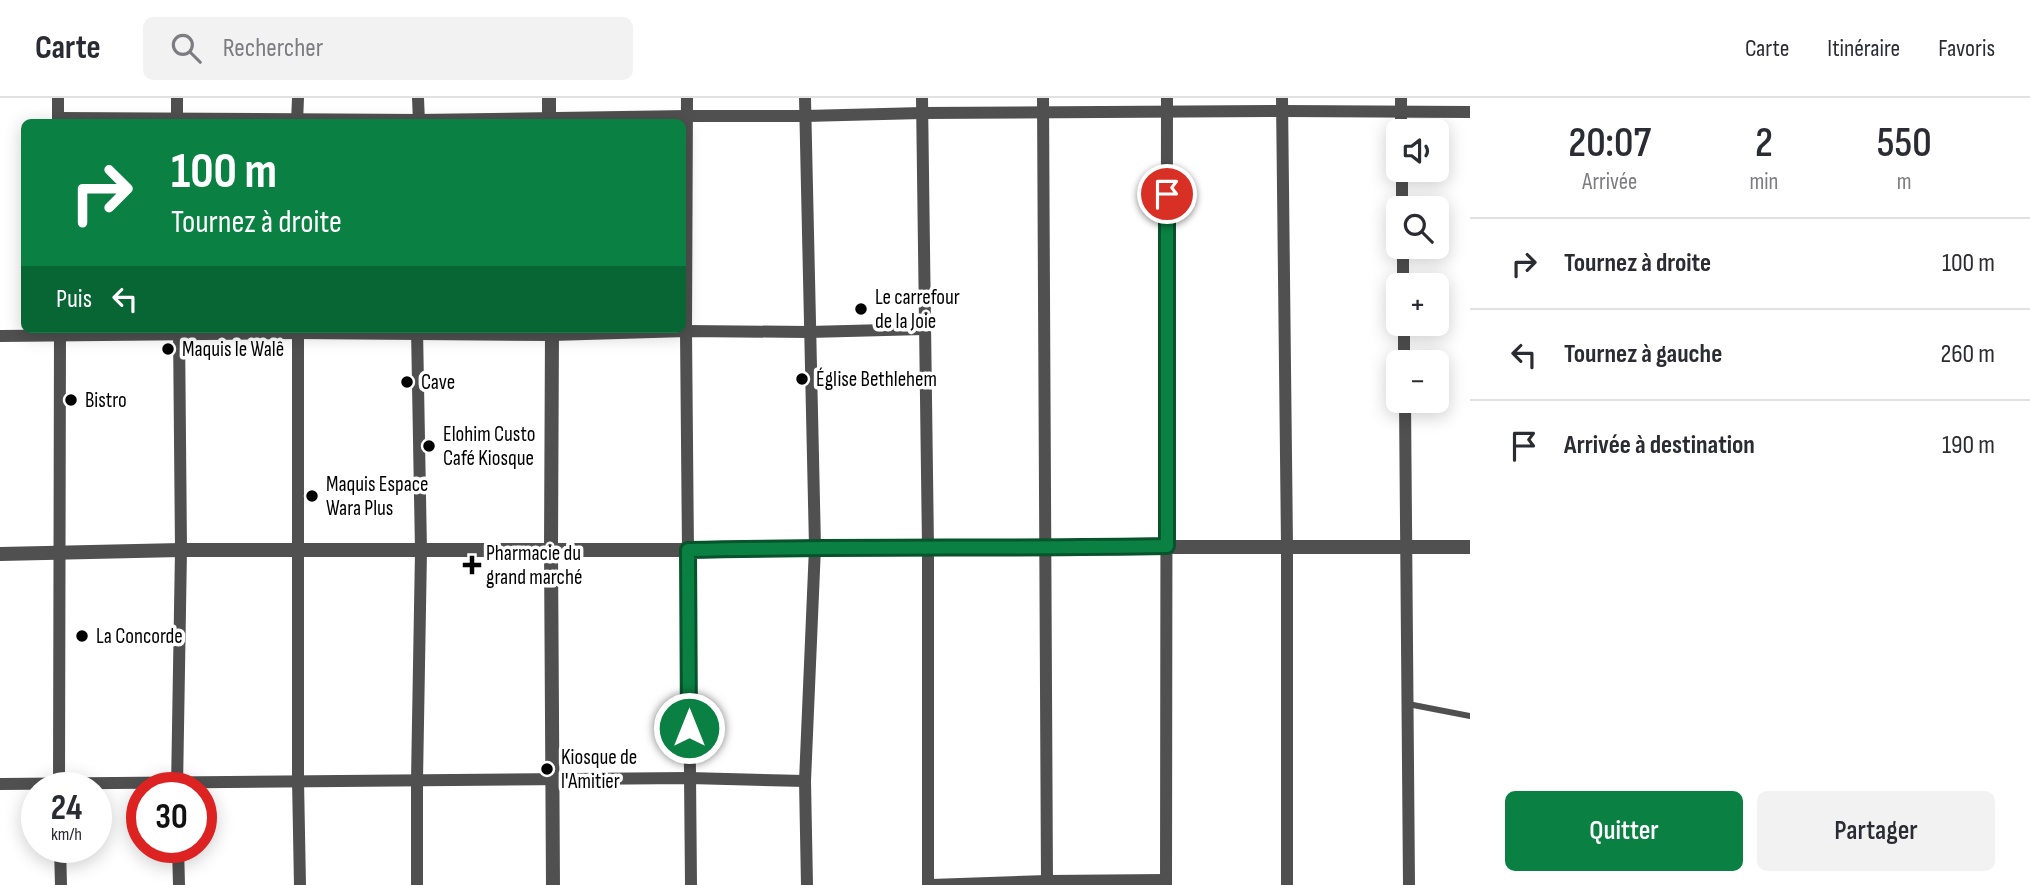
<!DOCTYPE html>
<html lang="fr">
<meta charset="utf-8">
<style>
body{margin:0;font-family:"Sofia Sans Condensed",sans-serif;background:#f2f2f3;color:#2b2b33;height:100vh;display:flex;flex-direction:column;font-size:26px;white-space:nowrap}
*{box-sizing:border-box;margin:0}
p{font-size:23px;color:#7c7c81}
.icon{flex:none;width:38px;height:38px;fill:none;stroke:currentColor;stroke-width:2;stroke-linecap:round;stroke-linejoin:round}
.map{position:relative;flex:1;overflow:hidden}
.details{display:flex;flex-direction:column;background:#fff;width:560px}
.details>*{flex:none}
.banner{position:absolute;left:21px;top:21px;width:665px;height:214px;border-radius:10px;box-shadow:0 4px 18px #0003;background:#0b8043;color:#fff;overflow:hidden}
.controls{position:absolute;left:1386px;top:21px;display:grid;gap:14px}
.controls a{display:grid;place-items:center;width:63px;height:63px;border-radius:10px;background:#fff;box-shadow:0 4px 18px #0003;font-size:35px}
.speed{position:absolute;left:21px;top:674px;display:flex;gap:14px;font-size:35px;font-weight:700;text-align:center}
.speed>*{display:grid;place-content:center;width:91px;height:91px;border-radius:50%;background:#fff;box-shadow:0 4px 18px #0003;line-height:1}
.speed small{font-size:18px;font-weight:400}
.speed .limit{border:10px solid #d22;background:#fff;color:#111}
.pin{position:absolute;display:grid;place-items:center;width:60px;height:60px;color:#fff;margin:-30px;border:4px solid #fff;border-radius:50%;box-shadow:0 2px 7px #0007}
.me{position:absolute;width:77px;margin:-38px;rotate:0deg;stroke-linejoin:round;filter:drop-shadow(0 0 5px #0008)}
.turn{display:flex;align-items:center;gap:24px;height:147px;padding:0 35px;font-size:32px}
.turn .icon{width:91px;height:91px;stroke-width:2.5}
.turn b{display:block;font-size:49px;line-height:60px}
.then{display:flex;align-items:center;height:66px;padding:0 35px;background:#0003;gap:14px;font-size:26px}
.eta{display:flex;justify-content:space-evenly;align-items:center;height:119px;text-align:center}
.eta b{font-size:42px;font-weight:600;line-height:49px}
.primary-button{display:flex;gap:14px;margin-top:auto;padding:14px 35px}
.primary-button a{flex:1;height:80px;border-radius:10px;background:#0b8043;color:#fff;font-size:28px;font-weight:600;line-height:80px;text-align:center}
.primary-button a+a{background:#f2f2f3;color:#2b2b33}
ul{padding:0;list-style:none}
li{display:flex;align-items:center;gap:21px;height:91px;padding:0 35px;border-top:2px solid #e1e1e2}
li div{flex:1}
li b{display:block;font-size:26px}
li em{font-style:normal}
header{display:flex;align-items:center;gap:42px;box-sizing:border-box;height:98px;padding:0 35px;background:#fff;border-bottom:2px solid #e1e1e2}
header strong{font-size:33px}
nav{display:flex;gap:38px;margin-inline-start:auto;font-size:24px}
.search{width:490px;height:63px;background:#f2f2f3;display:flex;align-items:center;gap:18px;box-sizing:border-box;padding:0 24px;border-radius:10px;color:#7c7c81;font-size:26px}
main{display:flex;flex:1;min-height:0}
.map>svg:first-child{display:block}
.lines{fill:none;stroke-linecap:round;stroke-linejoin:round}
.service{stroke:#505050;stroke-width:6}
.minor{stroke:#505050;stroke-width:12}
.tertiary{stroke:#505050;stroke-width:14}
.route-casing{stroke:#07532c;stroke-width:18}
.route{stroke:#0b8043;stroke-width:12}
.poi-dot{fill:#000;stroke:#fff;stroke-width:2.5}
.labels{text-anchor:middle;stroke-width:7;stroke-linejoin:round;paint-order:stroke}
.poi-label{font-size:21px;fill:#000;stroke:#fff;text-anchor:start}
</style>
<header>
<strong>Carte</strong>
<div class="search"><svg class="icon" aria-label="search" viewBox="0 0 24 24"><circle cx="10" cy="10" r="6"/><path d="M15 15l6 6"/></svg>Rechercher</div>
<nav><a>Carte</a><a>Itinéraire</a><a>Favoris</a></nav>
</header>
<main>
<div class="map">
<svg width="1470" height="787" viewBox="0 0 1470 787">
<rect width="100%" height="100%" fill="#fff"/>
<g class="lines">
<polyline class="service" points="1408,606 1470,618"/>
<g class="minor">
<polyline points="58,0 58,24"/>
<polyline points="177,0 177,24"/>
<polyline points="418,0 419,24"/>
<polyline points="687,0 686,233 691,787"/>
<polyline points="805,0 815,449 805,683 807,787"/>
<polyline points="922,0 928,450 928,787"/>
<polyline points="1043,0 1047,787"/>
<polyline points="1282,0 1287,448 1287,787"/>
<polyline points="1401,0 1401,33"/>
<polyline points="58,20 419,22 687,18 805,18 922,15 1283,13 1470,14"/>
<polyline points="297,24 298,0"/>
<polyline points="1402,72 1402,110"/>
<polyline points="1403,149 1403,187"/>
<polyline points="1404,226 1404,264"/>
<polyline points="298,231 298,682 300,787"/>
<polyline points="417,231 421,453 417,682 417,787"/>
<polyline points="0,238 298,235 552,237 686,233 809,234 924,231"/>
<polyline points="1405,303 1409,787"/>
<polyline points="0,686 689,680 805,683"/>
<polyline points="59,690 60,231"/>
<polyline points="177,690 181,452 179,231"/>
<polyline points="60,749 61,787"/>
<polyline points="178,749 179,787"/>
<polyline points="931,787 1047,783 1166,782"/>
<polyline points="1166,787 1167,0"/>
</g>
<g class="tertiary">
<polyline points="549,0 549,24"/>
<polyline points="552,231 551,451 553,787"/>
<polyline points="0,456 181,452 689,452 815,449 1470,449"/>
</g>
</g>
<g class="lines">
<g class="route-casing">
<path id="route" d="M689,630L688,452C848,448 1008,451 1167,448V96"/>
</g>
<use href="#route" class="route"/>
</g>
<g class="poi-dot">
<circle cx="861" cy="211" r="7"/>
<circle cx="168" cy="251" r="7"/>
<circle cx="802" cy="281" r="7"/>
<circle cx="407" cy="284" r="7"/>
<circle cx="71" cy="302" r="7"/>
<circle cx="429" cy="348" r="7"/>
<circle cx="312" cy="398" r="7"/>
<path d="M468.5 456.5h7v7h7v7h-7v7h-7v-7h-7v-7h7z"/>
<circle cx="82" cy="538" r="7"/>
<circle cx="547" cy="671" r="7"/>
</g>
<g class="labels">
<g class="poi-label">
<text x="875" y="206">Le carrefour<tspan x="875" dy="24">de la Joie</tspan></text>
<text x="182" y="258">Maquis le Walê</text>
<text x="816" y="288">Église Bethlehem</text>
<text x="421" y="291">Cave</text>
<text x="85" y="309">Bistro</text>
<text x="443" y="343">Elohim Custo<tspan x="443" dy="24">Café Kiosque</tspan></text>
<text x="326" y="393">Maquis Espace<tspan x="326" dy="24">Wara Plus</tspan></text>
<text x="486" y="462">Pharmacie du<tspan x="486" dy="24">grand marché</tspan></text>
<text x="96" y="545">La Concorde</text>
<text x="561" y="666">Kiosque de<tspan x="561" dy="24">l'Amitier</tspan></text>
</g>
</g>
</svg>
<div class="controls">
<a><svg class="icon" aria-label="sound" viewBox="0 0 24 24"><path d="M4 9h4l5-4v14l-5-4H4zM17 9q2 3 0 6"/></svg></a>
<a><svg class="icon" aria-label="search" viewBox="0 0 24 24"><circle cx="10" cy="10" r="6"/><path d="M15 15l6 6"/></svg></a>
<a>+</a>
<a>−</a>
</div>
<div class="speed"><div>24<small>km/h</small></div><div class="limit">30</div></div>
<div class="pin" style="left:1167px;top:96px;background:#d93025"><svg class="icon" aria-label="arrive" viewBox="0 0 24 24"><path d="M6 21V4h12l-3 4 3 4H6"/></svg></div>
<svg class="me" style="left:689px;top:630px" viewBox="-20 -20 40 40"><circle r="17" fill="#0b8043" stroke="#fff" stroke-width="3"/><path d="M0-11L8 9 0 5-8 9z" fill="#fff"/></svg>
<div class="banner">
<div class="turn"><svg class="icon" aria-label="right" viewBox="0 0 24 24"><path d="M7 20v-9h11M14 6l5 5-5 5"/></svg><div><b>100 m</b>Tournez à droite</div></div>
<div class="then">Puis<svg class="icon" aria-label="left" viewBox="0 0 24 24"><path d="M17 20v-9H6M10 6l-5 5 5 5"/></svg></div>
</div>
</div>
<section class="details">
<div class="eta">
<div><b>20:07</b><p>Arrivée</p></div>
<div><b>2</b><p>min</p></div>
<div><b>550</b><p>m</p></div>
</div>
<ul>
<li><svg class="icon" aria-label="right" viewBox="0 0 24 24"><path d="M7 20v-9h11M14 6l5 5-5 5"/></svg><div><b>Tournez à droite</b></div><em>100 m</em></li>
<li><svg class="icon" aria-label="left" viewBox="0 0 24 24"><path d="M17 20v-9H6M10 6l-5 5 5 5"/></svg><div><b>Tournez à gauche</b></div><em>260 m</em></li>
<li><svg class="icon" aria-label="arrive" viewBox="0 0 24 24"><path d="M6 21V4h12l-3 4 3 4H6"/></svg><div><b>Arrivée à destination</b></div><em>190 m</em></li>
</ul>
<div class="primary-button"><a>Quitter</a><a>Partager</a></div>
</section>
</main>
